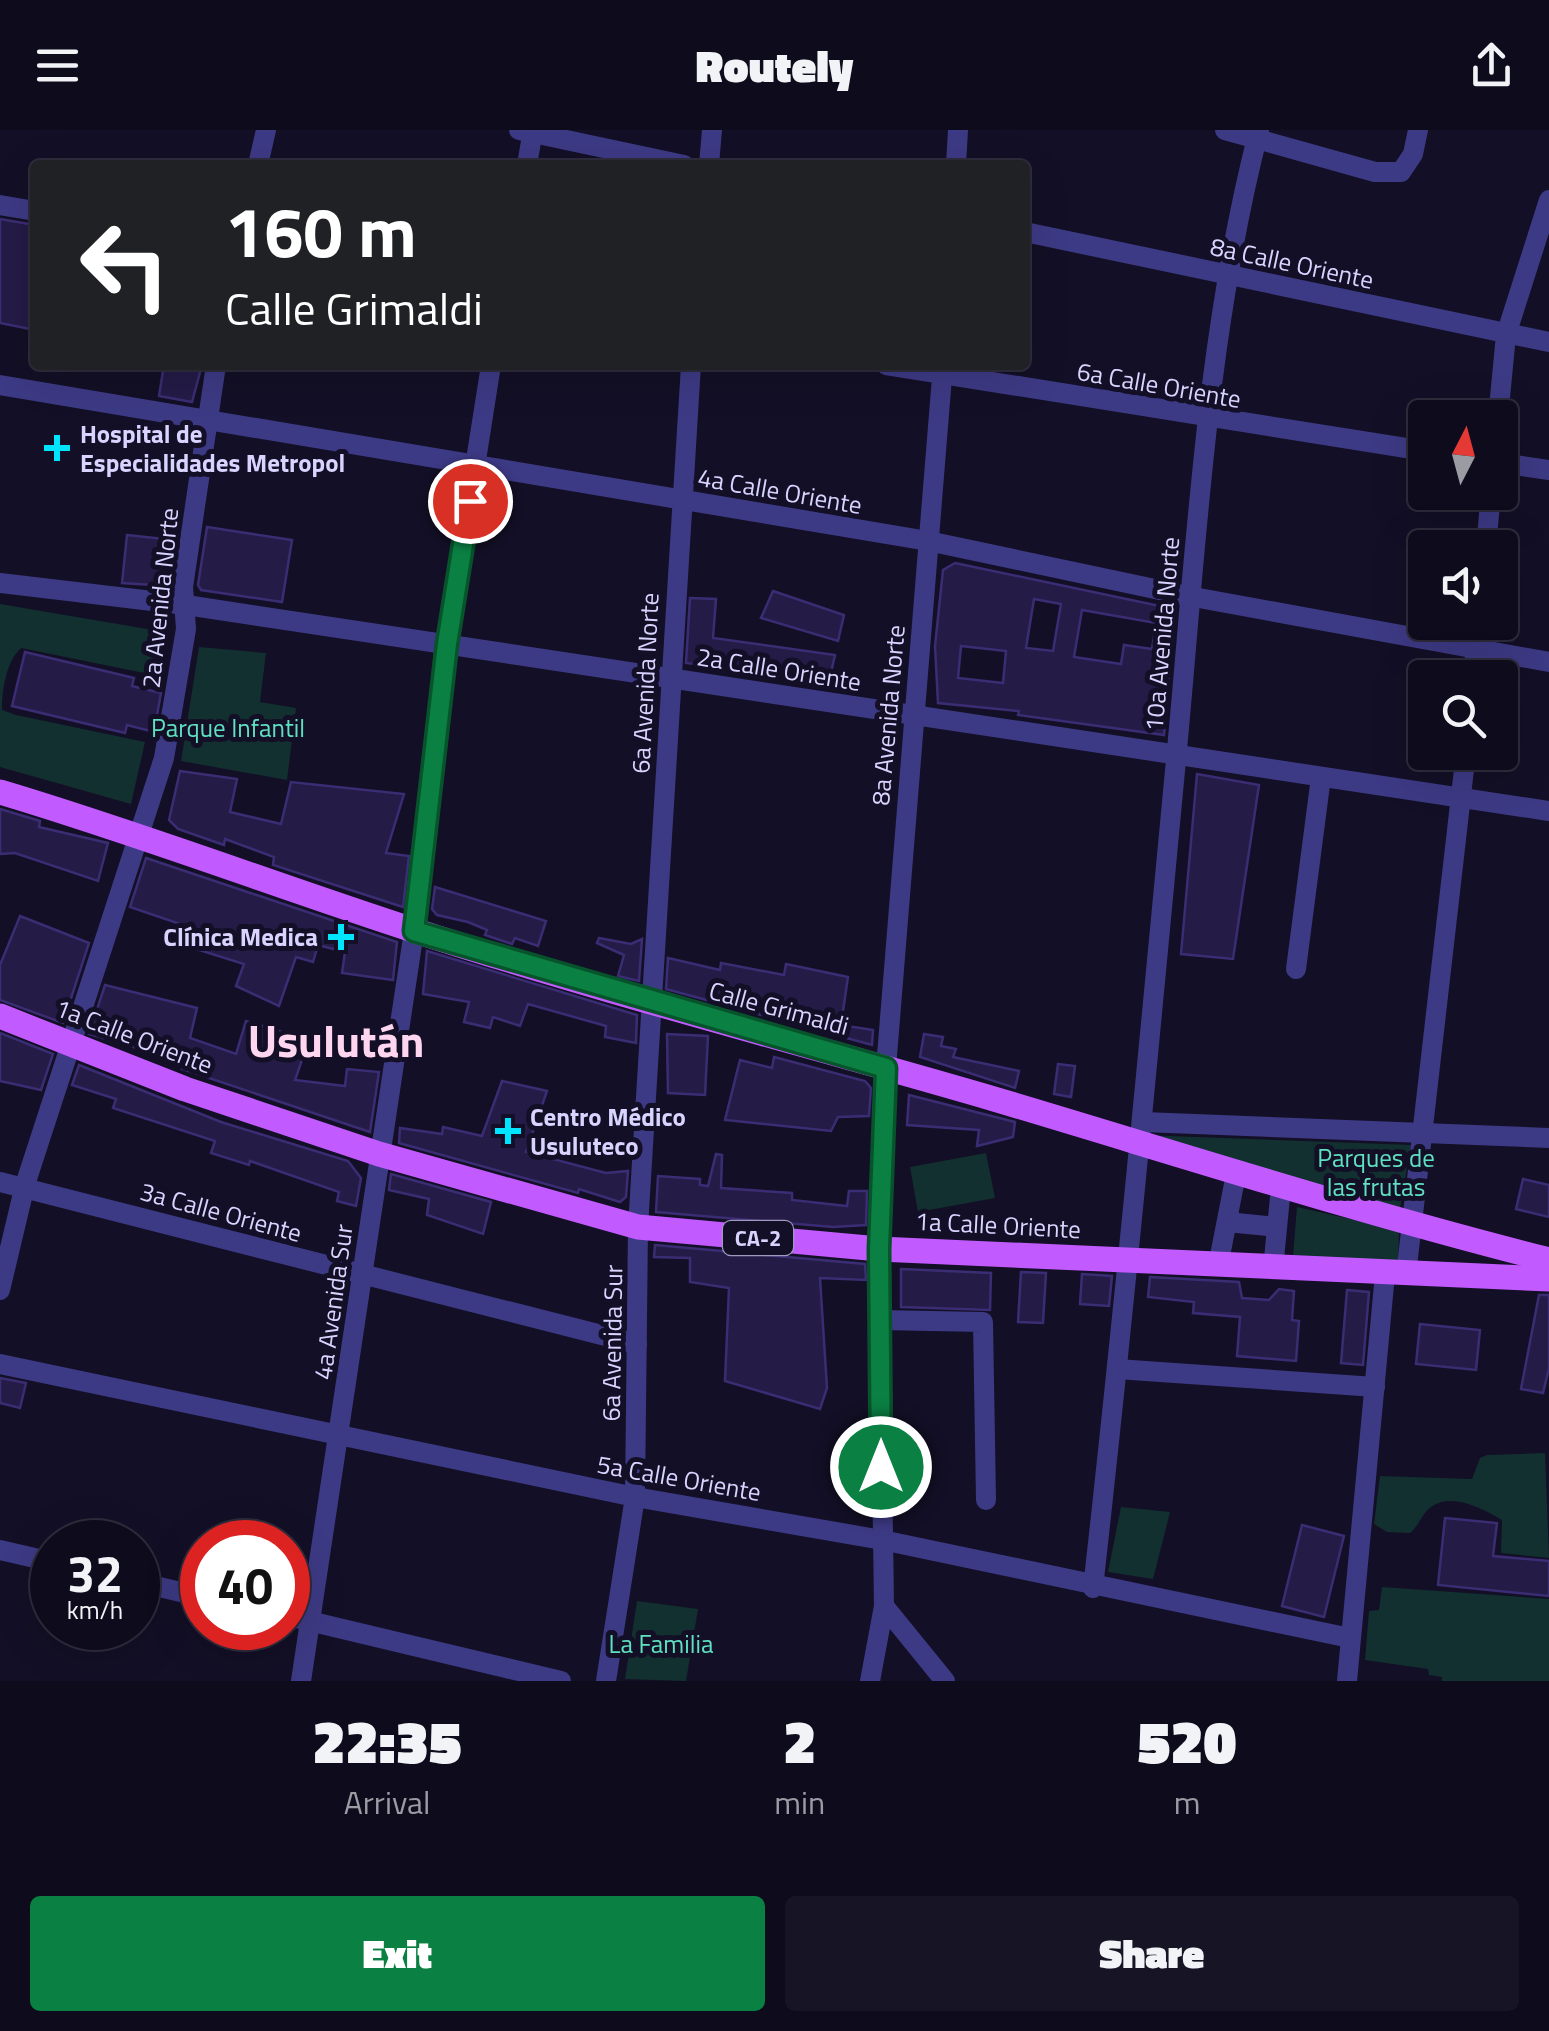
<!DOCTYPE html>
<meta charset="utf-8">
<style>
body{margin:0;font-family:"Titillium Web",sans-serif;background:#171425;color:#f1f3f6;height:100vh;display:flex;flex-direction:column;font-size:38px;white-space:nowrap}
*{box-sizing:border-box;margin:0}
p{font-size:32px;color:#9b9ba3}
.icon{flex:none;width:55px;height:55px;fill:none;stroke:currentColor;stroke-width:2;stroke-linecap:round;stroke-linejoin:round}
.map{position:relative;height:1551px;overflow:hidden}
.details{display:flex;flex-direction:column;background:#0e0b1c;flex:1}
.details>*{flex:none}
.hud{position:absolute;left:30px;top:30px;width:1000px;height:210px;border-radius:10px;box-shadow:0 10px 40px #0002,0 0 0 2px #2e2b3b;background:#202124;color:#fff;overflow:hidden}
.needle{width:65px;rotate:6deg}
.tools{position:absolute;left:1408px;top:270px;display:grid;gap:20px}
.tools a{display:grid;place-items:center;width:110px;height:110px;border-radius:10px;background:#0e0b1c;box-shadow:0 10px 40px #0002,0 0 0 2px #2e2b3b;font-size:50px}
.speed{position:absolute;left:30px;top:1390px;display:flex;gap:20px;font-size:50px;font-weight:700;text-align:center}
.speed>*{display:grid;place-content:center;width:130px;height:130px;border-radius:50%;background:#0e0b1c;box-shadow:0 10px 40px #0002,0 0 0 2px #2e2b3b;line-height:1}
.speed small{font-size:25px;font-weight:400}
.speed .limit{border:15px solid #d22;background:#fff;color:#111}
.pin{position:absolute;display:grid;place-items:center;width:85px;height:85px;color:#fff;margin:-42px;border:5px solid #fff;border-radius:50%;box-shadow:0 2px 10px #0007}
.me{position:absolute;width:110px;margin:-55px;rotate:0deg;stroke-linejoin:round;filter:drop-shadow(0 0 8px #0008)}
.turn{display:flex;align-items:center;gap:35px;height:210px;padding:0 30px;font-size:45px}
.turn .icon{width:130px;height:130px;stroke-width:2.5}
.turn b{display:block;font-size:70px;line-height:85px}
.eta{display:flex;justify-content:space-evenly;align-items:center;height:170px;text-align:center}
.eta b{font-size:60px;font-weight:800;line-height:70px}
.cta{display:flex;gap:20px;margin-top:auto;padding:20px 30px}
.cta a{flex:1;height:115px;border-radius:10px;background:#0b8043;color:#fff;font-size:40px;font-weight:800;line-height:115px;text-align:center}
.cta a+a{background:#171425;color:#f1f3f6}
header{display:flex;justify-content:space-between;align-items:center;height:130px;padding:0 30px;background:#0e0b1c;font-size:45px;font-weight:800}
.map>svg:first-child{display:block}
.green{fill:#12302f}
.building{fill:#241b47;stroke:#3b2d73;stroke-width:2.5;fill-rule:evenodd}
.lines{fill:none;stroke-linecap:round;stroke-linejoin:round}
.minor{stroke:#3d3a85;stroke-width:20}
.major{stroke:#c25bff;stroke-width:25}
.route-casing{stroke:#07532c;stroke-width:25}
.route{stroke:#0b8043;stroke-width:18}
.poi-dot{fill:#00e5ff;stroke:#130f26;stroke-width:4}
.labels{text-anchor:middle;stroke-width:10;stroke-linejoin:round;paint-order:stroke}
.shield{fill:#130f26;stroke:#9e99be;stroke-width:2.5}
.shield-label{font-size:22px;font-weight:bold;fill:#d9d4ff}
.street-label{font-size:25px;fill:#d9d4ff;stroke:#130f26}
.poi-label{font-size:25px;font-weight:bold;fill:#d9d4ff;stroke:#130f26;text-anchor:start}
.park-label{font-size:25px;fill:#5fe0c0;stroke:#130f26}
.town-label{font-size:45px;font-weight:bold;fill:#ffd6f0;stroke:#130f26}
</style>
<header><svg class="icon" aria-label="menu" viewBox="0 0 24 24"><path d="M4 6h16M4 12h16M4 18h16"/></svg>Routely<svg class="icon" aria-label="share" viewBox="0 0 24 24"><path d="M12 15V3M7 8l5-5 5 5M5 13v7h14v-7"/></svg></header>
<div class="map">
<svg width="1549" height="1551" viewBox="0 0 1549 1551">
<rect width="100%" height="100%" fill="#130f26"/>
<g class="green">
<path d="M0,474L159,501L154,545L21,518C6,532 2,560 2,580L16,585L145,612L131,674L0,637Z"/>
<polygon points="199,517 266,523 260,572 296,578 287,650 181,631"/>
<polygon points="1142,1005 1411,1015 1400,1078"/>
<polygon points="986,1023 995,1068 918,1082 910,1037"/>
<polygon points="1297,1077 1399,1100 1398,1135 1293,1126"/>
<path d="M1545,1323L1549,1428L1501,1423L1502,1390C1483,1379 1452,1362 1431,1377C1422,1383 1419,1396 1410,1403L1387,1402L1374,1394L1380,1346L1472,1349L1480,1328L1487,1325Z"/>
<polygon points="1121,1377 1170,1382 1153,1449 1108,1442"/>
<polygon points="1382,1457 1549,1469 1549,1551 1442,1551 1442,1547 1429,1545 1428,1539 1365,1530 1369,1481 1379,1480"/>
<polygon points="637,1471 698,1479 686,1551 625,1549"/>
</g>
<g class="building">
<polygon points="0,89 35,95 35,200 0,193"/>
<polygon points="164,235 202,235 192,272 159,266"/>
<polygon points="207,397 292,410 282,472 201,460 198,455"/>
<polygon points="127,405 174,410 168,456 122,453"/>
<path d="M955,433L1174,479L1164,605L1018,585L1019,581L938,573L935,516L943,440ZM1034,469L1061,474L1053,521L1026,518ZM1082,480L1156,493L1152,519L1124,515L1121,534L1074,527ZM961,516L1006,521L1003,553L958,548Z"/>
<polygon points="773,461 844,485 838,511 761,488"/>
<polygon points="690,468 716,469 713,508 835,525 829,551 686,533"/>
<polygon points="25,522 134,548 132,556 161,563 154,602 127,595 125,603 12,576"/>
<polygon points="180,641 237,649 230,682 281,694 291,652 404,664 386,723 409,726 403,777 273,735 274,727 225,709 224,715 178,699 169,690"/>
<polygon points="1197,644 1259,655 1233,829 1181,824"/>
<polygon points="0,679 40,691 39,697 108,713 98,751 15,723 0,724"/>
<polygon points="146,728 397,812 393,850 342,843 345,822 318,815 313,832 296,827 279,876 236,856 244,834 180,814 186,796 130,777"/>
<polygon points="435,757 546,791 538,816 515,808 512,814 485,805 487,800 468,792 437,785 432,779"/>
<polygon points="20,786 89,813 63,893 0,870 0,835"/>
<polygon points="599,808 631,814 642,809 639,851 618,846 624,825 597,813"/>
<polygon points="427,821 637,885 636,913 605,907 606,896 528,874 520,896 493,887 490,898 464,892 469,872 423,864"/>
<polygon points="668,828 720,840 721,833 784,845 786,834 848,847 841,895 873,900 872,915 666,859"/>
<polygon points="105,855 197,878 190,908 236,924 246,891 309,910 295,950 345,956 347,939 379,942 370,1002 182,939 184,932 89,904"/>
<polygon points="0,903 53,924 41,960 0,951"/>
<polygon points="667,904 708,906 705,965 668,963"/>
<polygon points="924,904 943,907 941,916 956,919 953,927 1019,941 1015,958 920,927"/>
<polygon points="774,927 865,951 871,958 869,986 838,987 831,1001 725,990 740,930 772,938"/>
<polygon points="1058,934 1075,936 1071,967 1054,964"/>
<polygon points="79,935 221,992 348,1031 361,1048 356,1076 337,1071 339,1062 250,1031 249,1035 211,1023 215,1011 113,978 116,969 72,955"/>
<polygon points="502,951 547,961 526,1022 606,1043 628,1041 626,1067 620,1072 579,1059 578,1063 399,1013 400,998 442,1004 443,997 482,1006"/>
<polygon points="909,965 1015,992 1013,1007 977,1016 979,1000 907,995"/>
<polygon points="716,1024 722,1025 721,1058 792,1063 792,1070 847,1076 849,1061 867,1061 866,1095 833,1097 656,1082 658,1046 700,1049 700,1055 708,1056"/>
<polygon points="391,1044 491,1072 483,1104 427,1085 429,1069 389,1060"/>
<polygon points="1523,1049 1549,1055 1549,1087 1516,1079"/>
<polygon points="655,1115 865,1134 866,1150 820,1148 827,1258 820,1279 725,1251 729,1158 690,1152 690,1128 654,1127"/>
<polygon points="901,1139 991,1143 990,1180 901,1177"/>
<polygon points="1021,1142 1046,1143 1043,1193 1018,1192"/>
<polygon points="1082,1144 1112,1146 1109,1176 1080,1174"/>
<polygon points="1150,1147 1239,1152 1242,1168 1269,1170 1279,1159 1294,1161 1292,1190 1299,1191 1296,1231 1237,1226 1240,1187 1193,1183 1194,1172 1148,1167"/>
<polygon points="1347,1160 1369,1162 1363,1235 1341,1233"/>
<polygon points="1539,1165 1549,1165 1549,1238 1543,1263 1521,1259"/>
<polygon points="1420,1194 1480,1200 1476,1240 1416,1234"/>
<polygon points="0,1248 26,1253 20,1278 0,1273"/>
<polygon points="1445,1388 1497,1393 1493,1426 1549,1431 1549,1466 1438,1455"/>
<polygon points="1302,1395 1344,1406 1324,1487 1282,1476"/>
</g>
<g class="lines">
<g class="minor">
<polyline points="519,0 684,35"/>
<polyline points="1225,0 1375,42 1401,42 1413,24 1418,0"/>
<polyline points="258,35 266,0"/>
<polyline points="527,35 533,0"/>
<polyline points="709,35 712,0"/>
<polyline points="956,35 958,0"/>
<polyline points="0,75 35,81"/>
<polyline points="1025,102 1549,212"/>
<polyline points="886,235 1425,321"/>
<polyline points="0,255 928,411 1188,466 1549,532"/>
<polyline points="1498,288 1506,205 1549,70"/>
<polyline points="1500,333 1549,340"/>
<polyline points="1486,418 1491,362"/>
<polyline points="0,453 186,475 1549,681"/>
<polyline points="1473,548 1478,492"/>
<polyline points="1296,839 1321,647"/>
<polyline points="1143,992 1549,1008"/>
<polyline points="0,1052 637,1214"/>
<polyline points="1227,1092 1277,1097"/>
<polyline points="1218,1136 1236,1044"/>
<polyline points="1273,1139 1281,1057"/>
<polyline points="1406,1145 1466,622"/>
<polyline points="0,1160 25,1055 164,628 186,499 183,457 216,235"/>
<polyline points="880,1190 983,1192 986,1370"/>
<polyline points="0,1234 635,1367 882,1410 1350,1508"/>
<polyline points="1117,1239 1375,1257"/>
<polyline points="0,1420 52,1432"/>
<polyline points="138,1452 202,1467"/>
<path d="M1093,1458C1124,1182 1150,906 1176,630C1196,420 1206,205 1259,0"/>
<polyline points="884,1476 945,1551"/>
<polyline points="288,1486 561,1551"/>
<polyline points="301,1551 414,801 447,514 491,235"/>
<polyline points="606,1551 635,1367 638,1097 691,235"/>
<polyline points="870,1551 884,1476 879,1119 886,938 943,235"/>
<polyline points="1347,1551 1385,1144"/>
</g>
<g class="major">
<path d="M0,662C141,704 277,756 416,801C607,863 802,913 994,969C1179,1024 1362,1083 1549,1130"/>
<polyline points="0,886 185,959 379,1024 638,1097 879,1119 1549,1149"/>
</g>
</g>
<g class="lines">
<g class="route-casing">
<polyline id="route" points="470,371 447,514 414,801 886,938 879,1119 881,1337"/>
</g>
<use href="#route" class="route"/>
</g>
<g class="poi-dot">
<path d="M52 303h10v10h10v10h-10v10h-10v-10h-10v-10h10z"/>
<path d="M336 792h10v10h10v10h-10v10h-10v-10h-10v-10h10z"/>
<path d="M503 986h10v10h10v10h-10v10h-10v-10h-10v-10h10z"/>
</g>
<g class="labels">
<rect class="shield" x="723" y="1091" width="70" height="34" rx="8"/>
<g class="shield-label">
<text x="758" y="1116">CA-2</text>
</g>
<g class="street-label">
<text transform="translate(1292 133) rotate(12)" y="9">8a Calle Oriente</text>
<text transform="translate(1159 255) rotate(10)" y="9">6a Calle Oriente</text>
<text transform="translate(780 361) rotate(10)" y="9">4a Calle Oriente</text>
<text transform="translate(160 468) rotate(-84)" y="9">2a Avenida Norte</text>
<text transform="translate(1162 504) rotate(-85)" y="9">10a Avenida Norte</text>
<text transform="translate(779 539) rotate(9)" y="9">2a Calle Oriente</text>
<text transform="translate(645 553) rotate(-87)" y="9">6a Avenida Norte</text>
<text transform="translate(888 585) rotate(-85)" y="9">8a Avenida Norte</text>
<text transform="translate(779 878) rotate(15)" y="9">Calle Grimaldi</text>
<text transform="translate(134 906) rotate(21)" y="9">1a Calle Oriente</text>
<text transform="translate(221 1082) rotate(15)" y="9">3a Calle Oriente</text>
<text transform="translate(998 1095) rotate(3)" y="9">1a Calle Oriente</text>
<text transform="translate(333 1172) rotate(-82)" y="9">4a Avenida Sur</text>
<text transform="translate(612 1213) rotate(-89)" y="9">6a Avenida Sur</text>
<text transform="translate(679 1348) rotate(10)" y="9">5a Calle Oriente</text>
</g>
<g class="poi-label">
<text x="80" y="313">Hospital de<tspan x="80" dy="29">Especialidades Metropol</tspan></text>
<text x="318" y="816" text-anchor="end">Clínica Medica</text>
<text x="530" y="996">Centro Médico<tspan x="530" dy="29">Usuluteco</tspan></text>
</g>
<g class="park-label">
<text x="228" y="607">Parque Infantil</text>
<text x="1376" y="1037">Parques de<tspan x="1376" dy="29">las frutas</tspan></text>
<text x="661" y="1523">La Familia</text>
</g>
<g class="town-label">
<text x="336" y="927">Usulután</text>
</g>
</g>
</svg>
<div class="tools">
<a><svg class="needle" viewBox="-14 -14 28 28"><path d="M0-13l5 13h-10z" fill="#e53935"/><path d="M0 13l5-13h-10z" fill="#9b9ba3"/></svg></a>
<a><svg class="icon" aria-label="sound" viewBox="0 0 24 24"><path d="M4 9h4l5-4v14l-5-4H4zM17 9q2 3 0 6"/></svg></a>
<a><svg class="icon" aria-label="search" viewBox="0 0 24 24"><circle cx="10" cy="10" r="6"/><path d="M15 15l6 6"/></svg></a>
</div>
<div class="speed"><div>32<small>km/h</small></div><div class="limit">40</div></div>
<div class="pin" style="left:470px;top:371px;background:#d93025"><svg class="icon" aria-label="arrive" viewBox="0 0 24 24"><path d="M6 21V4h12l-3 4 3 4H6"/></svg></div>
<svg class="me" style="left:881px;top:1337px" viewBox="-20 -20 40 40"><circle r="17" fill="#0b8043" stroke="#fff" stroke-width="3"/><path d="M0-11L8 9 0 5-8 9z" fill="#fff"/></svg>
<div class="hud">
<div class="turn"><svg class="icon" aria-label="left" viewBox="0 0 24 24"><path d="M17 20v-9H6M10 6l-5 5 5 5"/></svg><div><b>160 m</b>Calle Grimaldi</div></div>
</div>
</div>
<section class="details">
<div class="eta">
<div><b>22:35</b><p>Arrival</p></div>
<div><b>2</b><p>min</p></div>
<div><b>520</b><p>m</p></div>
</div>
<div class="cta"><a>Exit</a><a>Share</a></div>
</section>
